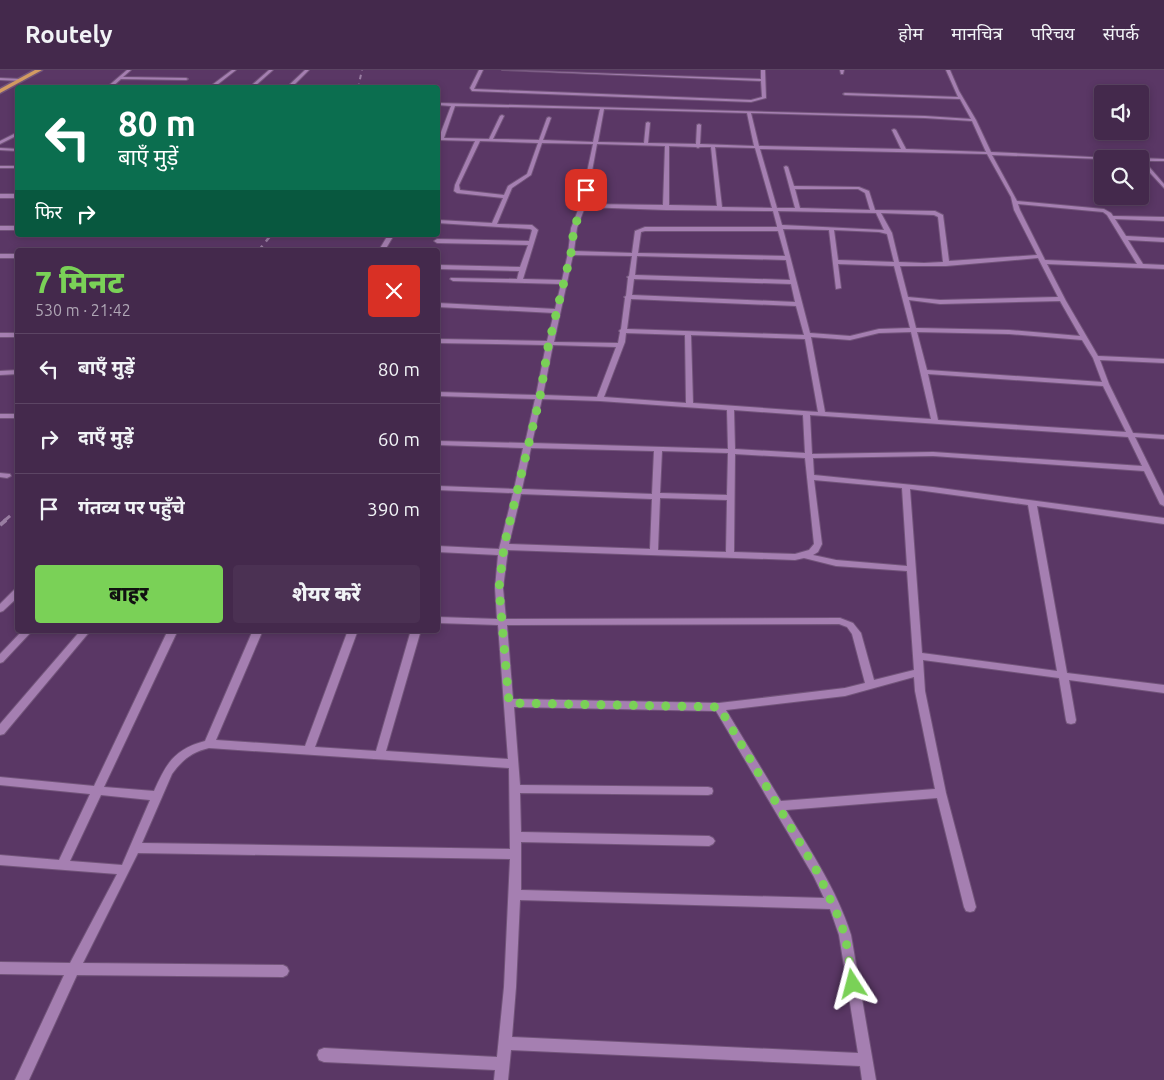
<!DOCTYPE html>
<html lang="hi">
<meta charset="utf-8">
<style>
body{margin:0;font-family:Ubuntu,"Noto Sans Devanagari",sans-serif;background:#4b3153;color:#f1f3f6;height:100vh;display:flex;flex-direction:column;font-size:19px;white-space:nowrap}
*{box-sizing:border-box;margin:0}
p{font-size:16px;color:#afa6b5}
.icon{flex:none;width:28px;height:28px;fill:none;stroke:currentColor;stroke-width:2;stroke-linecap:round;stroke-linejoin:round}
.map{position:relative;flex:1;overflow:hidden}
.drawer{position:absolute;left:15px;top:178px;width:425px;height:385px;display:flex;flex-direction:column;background:#44294c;border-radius:5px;box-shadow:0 2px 8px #0003,0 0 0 1px #5c4564}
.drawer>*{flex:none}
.guide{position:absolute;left:15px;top:15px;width:425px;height:152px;border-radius:5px;box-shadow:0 2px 8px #0003,0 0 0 1px #5c4564;background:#0b6e4f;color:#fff;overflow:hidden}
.tools{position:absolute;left:1094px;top:15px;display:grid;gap:10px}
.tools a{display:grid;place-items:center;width:55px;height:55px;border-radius:5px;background:#44294c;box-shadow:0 2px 8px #0003,0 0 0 1px #5c4564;font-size:25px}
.pin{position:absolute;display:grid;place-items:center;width:42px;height:42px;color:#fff;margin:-21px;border-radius:10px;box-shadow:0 2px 8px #0006}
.me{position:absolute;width:55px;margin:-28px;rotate:351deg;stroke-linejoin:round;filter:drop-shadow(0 0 4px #0008)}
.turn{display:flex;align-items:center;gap:18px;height:105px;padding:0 20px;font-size:22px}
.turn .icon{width:65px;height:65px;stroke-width:2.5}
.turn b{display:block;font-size:35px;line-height:42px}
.then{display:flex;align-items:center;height:48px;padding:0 20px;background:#0003;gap:10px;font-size:19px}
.round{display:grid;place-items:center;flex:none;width:52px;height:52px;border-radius:5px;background:#4b3153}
.overview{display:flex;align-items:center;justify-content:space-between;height:85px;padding:0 20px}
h1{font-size:30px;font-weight:800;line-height:38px;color:#7ad157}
.primary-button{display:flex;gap:10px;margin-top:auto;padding:10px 20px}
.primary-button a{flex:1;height:58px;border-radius:5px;background:#7ad157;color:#111;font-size:20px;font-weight:800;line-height:58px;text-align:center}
.primary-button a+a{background:#4b3153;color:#f1f3f6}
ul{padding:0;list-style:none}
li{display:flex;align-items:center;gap:15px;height:70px;padding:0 20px;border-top:1px solid #5c4564}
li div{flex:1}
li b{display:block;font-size:19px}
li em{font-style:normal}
header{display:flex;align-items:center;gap:30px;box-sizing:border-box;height:70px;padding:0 25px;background:#44294c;border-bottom:1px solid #5c4564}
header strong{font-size:24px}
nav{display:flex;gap:28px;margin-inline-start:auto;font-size:18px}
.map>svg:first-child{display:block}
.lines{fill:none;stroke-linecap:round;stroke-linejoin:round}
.minor-casing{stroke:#72547a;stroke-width:2}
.major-casing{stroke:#72547a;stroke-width:3}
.minor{fill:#a57fb1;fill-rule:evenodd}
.major{fill:#d39b62;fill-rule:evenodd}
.rail-far3{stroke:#997da2;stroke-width:2;stroke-dasharray:4.5 4.5;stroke-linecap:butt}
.rail-far2{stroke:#997da2;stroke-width:2.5;stroke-dasharray:5.5 5.5;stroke-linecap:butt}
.rail-far1{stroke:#997da2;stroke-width:3;stroke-dasharray:8 8;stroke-linecap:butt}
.rail{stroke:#997da2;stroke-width:4;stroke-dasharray:9 9;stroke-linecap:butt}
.route{stroke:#7ad157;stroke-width:9;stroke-dasharray:0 16.2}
</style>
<header>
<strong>Routely</strong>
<nav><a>होम</a><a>मानचित्र</a><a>परिचय</a><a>संपर्क</a></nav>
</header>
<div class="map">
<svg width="1164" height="1010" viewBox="0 0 1164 1010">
<rect width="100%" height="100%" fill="#5a3765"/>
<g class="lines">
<g class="minor-casing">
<g id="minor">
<polygon points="127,0 131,0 123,7 186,8 188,9 186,10 121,9 111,18 106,18"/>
<polygon points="232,0 236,0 213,18 208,18"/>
<polygon points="269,0 273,0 255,16 253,16 253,14"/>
<polygon points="305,0 309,0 291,18 286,18"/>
<polygon points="479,0 483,0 474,19 751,30 762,27 761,11 502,0 761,9 761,0 765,0 766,28 751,32 472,21 470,18"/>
<polygon points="840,0 844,0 843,4 841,4"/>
<path d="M946,0H950L959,21L976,50L991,82L1130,89H1102L992,85L1017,131L1104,139L1111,143L1113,146L1164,147V151L1115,149L1126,166L1164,168V172L1128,170L1143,194L1164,195V199L1047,194L1066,231L1098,286L1164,289V293L1100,290L1109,314L1133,363L1164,365V369L1135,367L1164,426V436L1160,434L1144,401L933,386L813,388L814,405L933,417L1164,448V454L1037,436L1067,603L1164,615V623L1069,610L1076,650L1075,653L1071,654L1067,653L1066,650L1059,608L923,590L925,621L946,723L976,837L974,841L970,842L966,841L964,837L937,728L786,740C810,780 837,820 851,865L876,1010H862L860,996L511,980L508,1010H494L495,1000L324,992L319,990L317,985L319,980L324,978L497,987L504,917L510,789L138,783L83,893L283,895L287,897L289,901L287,905L283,907L77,905L29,1010H15L64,905L0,904V892L70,893L117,804L0,795V785L59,790L90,724L0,715V707L94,716L168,560H178L104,717L154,721C166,694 174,679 205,671L253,560H263L216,670L305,676L348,560H358L315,677L376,681L411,560H421L386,681L508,689L498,555L438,553V547L497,549L495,518L498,485L438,482V476L499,479L513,423L438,420V416L514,419L523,378L438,375V371L525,373L535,329L438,326V322L536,325L546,275L438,273V269L547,271L554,243L438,237V233L555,239L561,214L453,211L450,209L451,208L517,209L519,201L438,199V195L520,197L528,175L437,173L434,171L437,169L529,171L532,160L530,159L438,153V150L492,153L503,128L457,123L454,121L455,115L475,71L438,70L451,36L438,35V33L925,46L971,49L960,29L845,25L843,24L845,23L958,27ZM455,36L600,39L593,72L543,70L551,48L549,47L547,48L539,70L493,69L504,46L502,45L500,46L489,69L444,68ZM604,39L747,43L754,76L700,74L701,55L699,54L697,55L696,74L648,73L650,53L648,52L646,53L644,73L598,72ZM751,43L925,48L972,51L986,82L906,79L896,60L894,59L892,60L901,79L759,76ZM480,71L538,73L527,104L508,116L504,125L460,120L459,115ZM542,73L593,74L580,135L571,158L568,183L562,210L523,209L538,160L532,155L497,154L512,118L531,105ZM597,74L665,76L663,135L586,134ZM669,76L696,77L698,78L700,77H711L717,136L669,135ZM715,77L755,78L772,138L722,137ZM760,79L987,84L1011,127L1014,140L1037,185L949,191L943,145L935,141L875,140L869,121L859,117L794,116L788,97L786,96L784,97L795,138H777ZM795,119H858L865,123L870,140L800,138ZM1018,134L1103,142L1107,145L1137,194L1045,190L1020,140ZM585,137L666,140L773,141L777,156V157H645L635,161L632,183L574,181L577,158ZM778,141L876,143L884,160L782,155ZM881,143L934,145L938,147L943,192L924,193L899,192L892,163ZM783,159L829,160L836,219L841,218L838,194L894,196L910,258L879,259L850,266L810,263ZM834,160L879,162L887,164L894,192L838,190ZM645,161H778L785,186L638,183L641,162ZM573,185L632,186L629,206L627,207L628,208L626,226L624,227L625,228L621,259L619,261L620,262L618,273L554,272ZM637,186L786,190L790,210L635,205ZM1038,188L1058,227L940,230L908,227L900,196H946ZM634,209L791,214L795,232L632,225ZM631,229L796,236L804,265L627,259ZM909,230L940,234L1060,231L1080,266L1009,260L916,258ZM911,262L931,349L825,342L811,267L850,270L879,263ZM917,262L1009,264L1082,270L1093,288L1102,312L927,300ZM626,263L685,265L686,333L604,327L625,272ZM691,265L805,269L818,342L693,333ZM553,275L616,277L597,327L543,325ZM928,304L1103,316L1126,362L938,350ZM542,329L600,331L727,340L728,379L532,373ZM734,340L803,345L805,383L735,379ZM810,345L1128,367L1142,396L933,382L812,384ZM531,378L654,381L652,424L522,419ZM662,381L728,383L727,425L660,423ZM735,384L805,388L814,474L809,480L795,484L734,482ZM814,410L902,418L907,496L836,490L813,485L818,482L822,474ZM910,419L1028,435L1057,601L922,583ZM521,424L652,429L650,479L509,474ZM660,428L727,430L726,482L658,480ZM508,480L795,490L804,488L836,496L907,501L914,600L874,610L861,563L853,553L840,548L506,549L503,518ZM839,554L847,557L852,564L865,613L845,618L719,633L513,629L507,555ZM914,607L915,621L935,719L781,731L726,640L845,626ZM514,637L716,641L814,807L824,828L521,820V772L709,776L713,774L715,771L713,768L709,766L521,762L520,723L708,725L712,724L713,721L712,718L708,717L520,715ZM209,678L509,698L510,779L142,773L172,704C182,690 192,682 209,678ZM101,725L150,730L122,795L70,791ZM520,830L830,839L839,865L858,983L512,967L516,917Z"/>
<polygon points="0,8 21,9 23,10 21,11 0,10"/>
<polygon points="18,62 18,65 0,74 0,71"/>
<polygon points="0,78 18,79 18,81 0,80"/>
<polygon points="1140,88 1164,89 1164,91 1144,91 1164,114 1164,118 1140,92 1140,89 1138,89"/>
<rect x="0" y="96" width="18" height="2"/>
<rect x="0" y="124" width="18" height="4"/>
<rect x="0" y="156" width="18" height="4"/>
<polygon points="388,165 394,165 385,180 379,180"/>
<rect x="0" y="184" width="18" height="4"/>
<rect x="0" y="263" width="18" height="4"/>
<polygon points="18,300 18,304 0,305 0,301"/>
<rect x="0" y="344" width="18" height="4"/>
<polygon points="0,403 10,404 11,406 7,408 0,407"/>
<polygon points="18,518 18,527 3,541 0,542 0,534 15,519"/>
<polygon points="23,560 33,560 3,592 0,593 0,584"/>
<polygon points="81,560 91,560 4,664 0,665 0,654"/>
</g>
</g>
<g class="major-casing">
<polygon id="major" points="35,0 42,0 0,23 0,19"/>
</g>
<use href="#minor" class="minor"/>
<use href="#major" class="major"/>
<polyline class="rail-far3" points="358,18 362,0"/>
<polyline class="rail-far2" points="259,180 271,165"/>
<polyline class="rail-far1" points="4,451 18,439"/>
<polyline class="rail" points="0,455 6,450"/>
</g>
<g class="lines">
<polyline class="route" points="586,120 583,135 574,158 571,183 548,277 540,327 504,476 499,518 509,633 719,637 818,803 838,846 845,865 853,914"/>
</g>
</svg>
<div class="tools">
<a><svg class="icon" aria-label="sound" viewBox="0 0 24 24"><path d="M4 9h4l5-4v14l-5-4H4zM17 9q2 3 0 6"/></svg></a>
<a><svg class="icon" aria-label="search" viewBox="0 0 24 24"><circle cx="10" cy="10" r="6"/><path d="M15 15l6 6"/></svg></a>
</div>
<div class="pin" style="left:586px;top:120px;background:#d93025"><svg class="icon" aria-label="arrive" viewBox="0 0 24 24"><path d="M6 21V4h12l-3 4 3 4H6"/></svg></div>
<svg class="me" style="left:853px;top:914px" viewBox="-20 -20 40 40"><path d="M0-17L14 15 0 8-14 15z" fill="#7ad157" stroke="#fff" stroke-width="4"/></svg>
<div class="guide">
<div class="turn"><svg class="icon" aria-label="left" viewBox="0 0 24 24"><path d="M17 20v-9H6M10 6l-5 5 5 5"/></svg><div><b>80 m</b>बाएँ मुड़ें</div></div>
<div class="then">फिर<svg class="icon" aria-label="right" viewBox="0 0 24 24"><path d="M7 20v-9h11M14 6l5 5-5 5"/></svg></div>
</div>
<section class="drawer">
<div class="overview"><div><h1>7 मिनट</h1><p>530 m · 21:42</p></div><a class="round" style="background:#d93025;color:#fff"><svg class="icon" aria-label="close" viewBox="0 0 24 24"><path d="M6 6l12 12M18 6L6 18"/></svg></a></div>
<ul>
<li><svg class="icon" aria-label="left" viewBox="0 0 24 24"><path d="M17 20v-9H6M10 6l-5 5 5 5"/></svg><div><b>बाएँ मुड़ें</b></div><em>80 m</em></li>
<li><svg class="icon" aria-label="right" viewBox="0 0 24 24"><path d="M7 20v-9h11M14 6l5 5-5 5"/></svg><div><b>दाएँ मुड़ें</b></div><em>60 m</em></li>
<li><svg class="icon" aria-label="arrive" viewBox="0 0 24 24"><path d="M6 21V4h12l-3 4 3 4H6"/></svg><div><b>गंतव्य पर पहुँचे</b></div><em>390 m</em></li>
</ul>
<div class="primary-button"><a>बाहर</a><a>शेयर करें</a></div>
</section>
</div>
